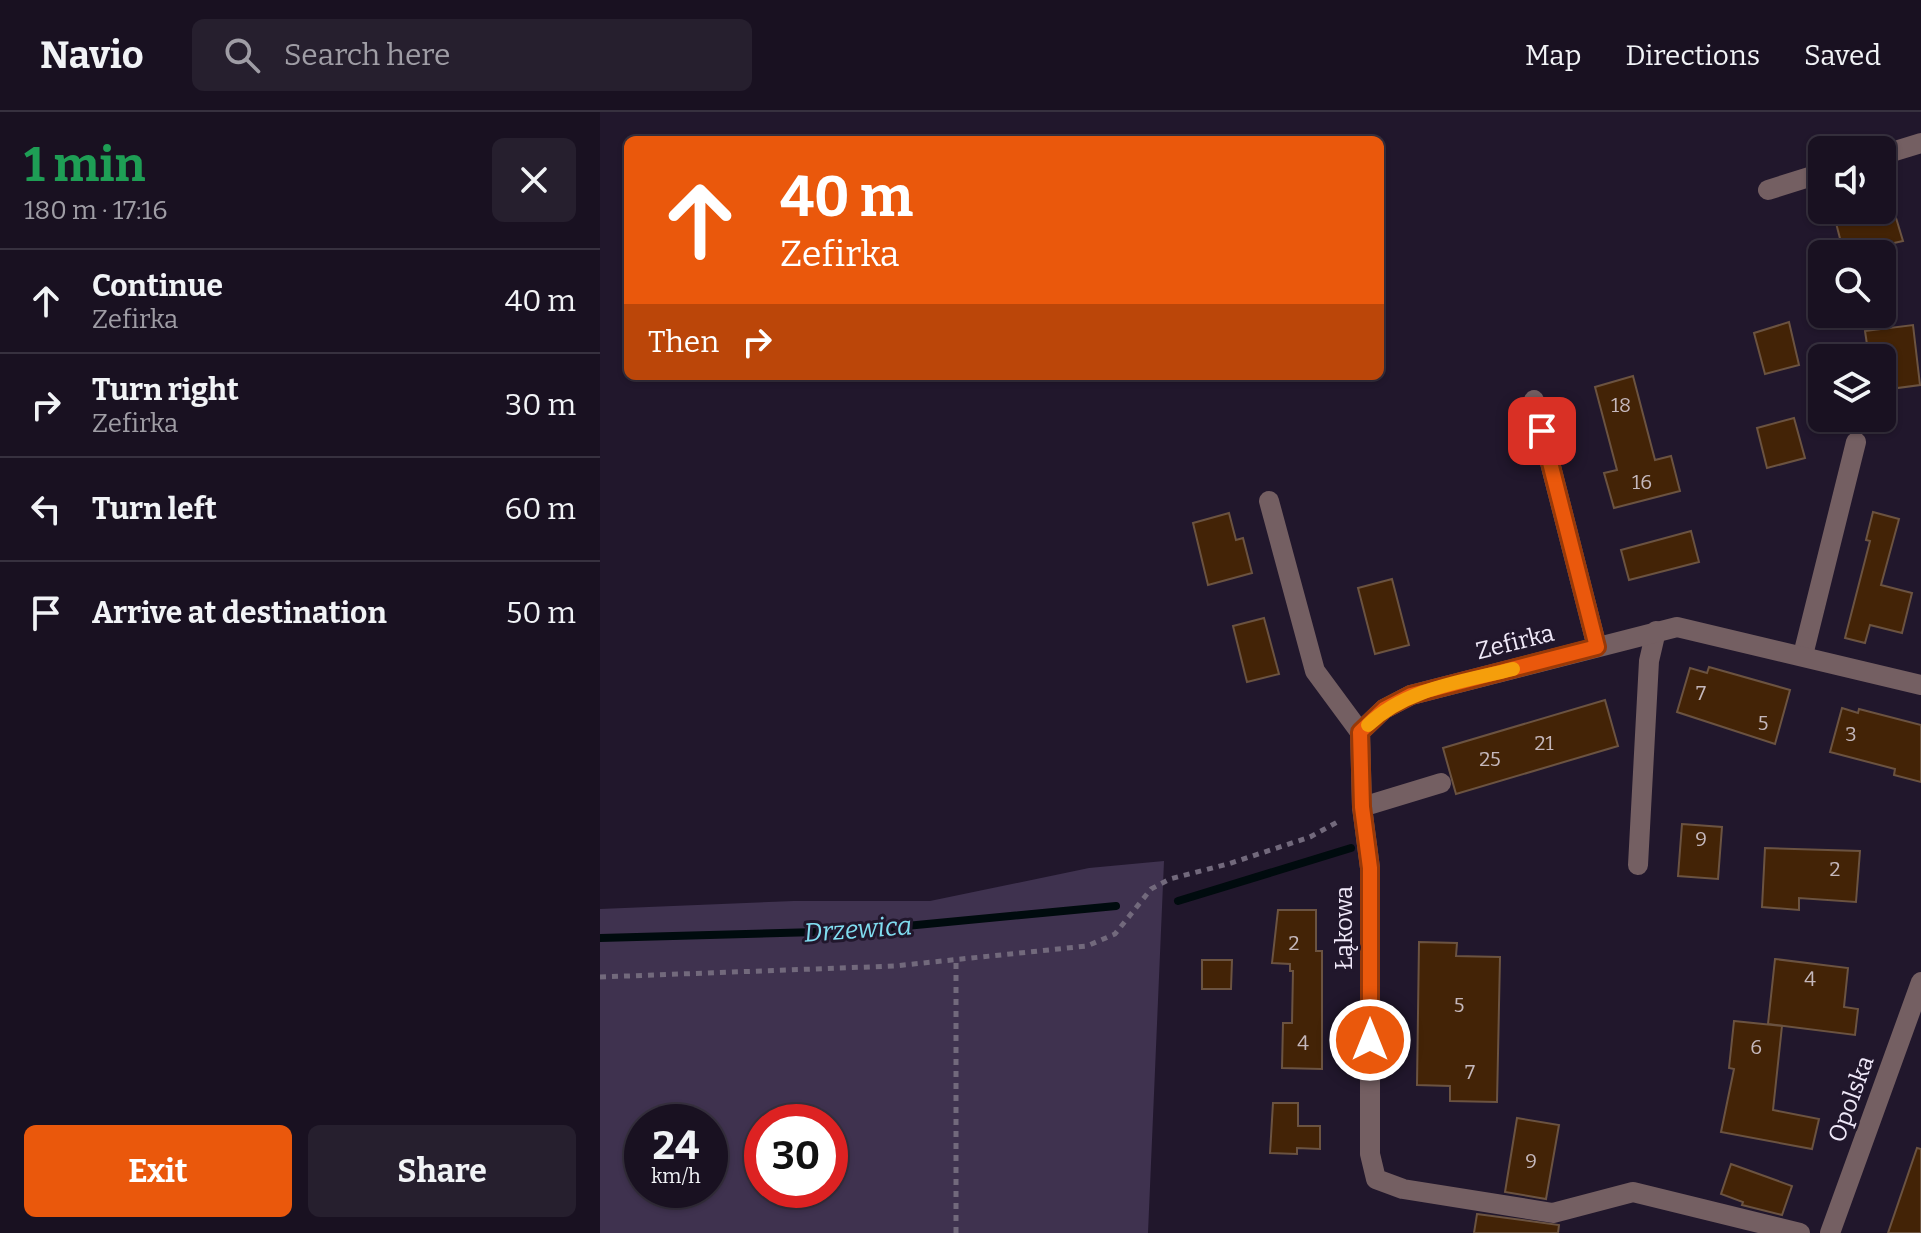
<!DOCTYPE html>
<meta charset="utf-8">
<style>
body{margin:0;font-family:Bitter,serif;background:#261f2e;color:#f1f3f6;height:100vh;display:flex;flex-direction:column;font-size:30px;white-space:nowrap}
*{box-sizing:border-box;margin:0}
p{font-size:26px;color:#9f9da5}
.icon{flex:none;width:44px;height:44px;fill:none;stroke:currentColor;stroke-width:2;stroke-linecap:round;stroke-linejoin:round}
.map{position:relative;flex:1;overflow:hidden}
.drawer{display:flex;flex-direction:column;background:#191121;width:600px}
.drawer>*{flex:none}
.guide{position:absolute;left:24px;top:24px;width:760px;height:244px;border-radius:12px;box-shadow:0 2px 6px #0004,0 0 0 2px #37313f;background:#ea580c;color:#fff;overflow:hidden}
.fabs{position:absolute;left:1208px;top:24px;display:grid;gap:16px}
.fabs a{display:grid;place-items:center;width:88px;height:88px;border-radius:12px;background:#191121;box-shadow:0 2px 6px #0004,0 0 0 2px #37313f;font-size:40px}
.speed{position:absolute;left:24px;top:992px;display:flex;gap:16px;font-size:40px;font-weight:700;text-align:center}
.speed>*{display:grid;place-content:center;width:104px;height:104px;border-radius:50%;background:#191121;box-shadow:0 2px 6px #0004,0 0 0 2px #37313f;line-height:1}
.speed small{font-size:20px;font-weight:400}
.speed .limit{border:12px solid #d22;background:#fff;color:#111}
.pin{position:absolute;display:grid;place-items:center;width:68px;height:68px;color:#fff;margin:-34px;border-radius:16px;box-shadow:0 4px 12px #0006}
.me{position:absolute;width:88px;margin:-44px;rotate:0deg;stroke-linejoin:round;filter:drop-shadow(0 0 6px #0008)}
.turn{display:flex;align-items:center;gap:28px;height:168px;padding:0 24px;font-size:36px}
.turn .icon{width:104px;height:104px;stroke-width:2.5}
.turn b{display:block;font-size:56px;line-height:68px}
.then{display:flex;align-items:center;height:76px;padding:0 24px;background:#0003;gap:16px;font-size:30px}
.round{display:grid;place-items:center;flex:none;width:84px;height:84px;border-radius:12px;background:#261f2e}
.headline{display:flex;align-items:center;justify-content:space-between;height:136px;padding:0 24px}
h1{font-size:48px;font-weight:700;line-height:60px;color:#1e9e55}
.primary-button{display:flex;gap:16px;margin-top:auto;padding:16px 24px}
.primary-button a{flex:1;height:92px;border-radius:12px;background:#ea580c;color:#fff;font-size:32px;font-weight:700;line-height:92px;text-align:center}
.primary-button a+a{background:#261f2e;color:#f1f3f6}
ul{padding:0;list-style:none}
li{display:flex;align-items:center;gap:24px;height:104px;padding:0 24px;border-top:2px solid #37313f}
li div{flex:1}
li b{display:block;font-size:30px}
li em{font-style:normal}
header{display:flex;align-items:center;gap:48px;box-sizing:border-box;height:112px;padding:0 40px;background:#191121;border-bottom:2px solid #37313f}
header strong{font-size:38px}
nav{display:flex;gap:44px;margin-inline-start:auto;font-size:28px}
.search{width:560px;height:72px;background:#261f2e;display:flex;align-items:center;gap:20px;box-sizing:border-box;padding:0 28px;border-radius:12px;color:#9f9da5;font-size:30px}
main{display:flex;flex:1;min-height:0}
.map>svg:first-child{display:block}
.green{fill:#3f324f;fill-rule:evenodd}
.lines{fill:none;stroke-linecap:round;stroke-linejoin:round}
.stream{stroke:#000b0e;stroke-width:8}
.building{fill:#432306;stroke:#6b5341;stroke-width:2}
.path{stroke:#72697c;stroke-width:5;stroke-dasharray:6 6;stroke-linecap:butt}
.minor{stroke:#745f62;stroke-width:20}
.route-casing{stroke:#983908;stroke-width:20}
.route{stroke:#ea580c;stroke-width:14}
.slow{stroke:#f59e0b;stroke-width:14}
.labels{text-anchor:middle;stroke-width:6;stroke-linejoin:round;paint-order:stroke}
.number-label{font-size:20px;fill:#c5b8bc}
.street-label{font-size:24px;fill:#f0e9f9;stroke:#21172c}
.water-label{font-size:26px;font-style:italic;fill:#80ddf0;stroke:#21172c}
</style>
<header>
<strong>Navio</strong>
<div class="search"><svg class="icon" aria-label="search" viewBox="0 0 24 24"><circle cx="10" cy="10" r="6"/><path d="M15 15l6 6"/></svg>Search here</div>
<nav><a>Map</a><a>Directions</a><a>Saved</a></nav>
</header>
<main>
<section class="drawer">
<div class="headline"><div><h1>1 min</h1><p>180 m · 17:16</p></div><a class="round"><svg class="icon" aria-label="close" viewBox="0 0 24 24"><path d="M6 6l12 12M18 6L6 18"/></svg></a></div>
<ul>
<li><svg class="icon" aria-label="ahead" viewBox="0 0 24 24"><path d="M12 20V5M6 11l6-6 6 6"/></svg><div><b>Continue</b><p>Zefirka</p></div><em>40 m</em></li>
<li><svg class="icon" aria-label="right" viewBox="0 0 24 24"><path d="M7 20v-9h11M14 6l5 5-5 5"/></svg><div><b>Turn right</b><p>Zefirka</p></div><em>30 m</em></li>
<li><svg class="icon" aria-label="left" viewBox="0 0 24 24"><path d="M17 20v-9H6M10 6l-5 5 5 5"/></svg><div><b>Turn left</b></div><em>60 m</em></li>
<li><svg class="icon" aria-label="arrive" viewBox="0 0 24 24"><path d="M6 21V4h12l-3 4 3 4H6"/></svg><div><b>Arrive at destination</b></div><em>50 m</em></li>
</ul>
<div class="primary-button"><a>Exit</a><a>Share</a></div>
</section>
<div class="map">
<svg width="1321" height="1121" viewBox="0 0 1321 1121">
<rect width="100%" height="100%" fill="#21172c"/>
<path class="green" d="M564,749L548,1121H0V797L194,789H330L489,756ZM42,1010H110V1078H42ZM162,1010H230V1078H162Z"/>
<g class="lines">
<g class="stream">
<polyline points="578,789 751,736"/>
<polyline points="0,826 254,819 516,794"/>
</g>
</g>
<g class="building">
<polygon points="1293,96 1303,129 1244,142 1236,111"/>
<polygon points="1189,210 1199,253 1165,262 1154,221"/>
<polygon points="1313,213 1320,273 1282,278 1282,246 1269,246 1265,219"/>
<polygon points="1033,264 1055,348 1071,344 1080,379 1014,396 1004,361 1017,358 995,275"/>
<polygon points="1194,306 1205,346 1167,356 1157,316"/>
<polygon points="1273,400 1299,407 1281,473 1312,481 1302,521 1270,513 1265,531 1245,526 1270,429 1266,428"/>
<polygon points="629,401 636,428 643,426 652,461 608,473 593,411"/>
<polygon points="1091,419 1099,450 1029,468 1021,438"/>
<polygon points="792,467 809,533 775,542 758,476"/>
<polygon points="664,506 679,562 647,570 633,514"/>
<polygon points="1109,555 1190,578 1175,632 1077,600 1090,556 1107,561"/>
<polygon points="1005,588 1018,634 856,682 843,636"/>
<polygon points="1242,596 1258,601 1259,597 1321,613 1321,670 1294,663 1295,657 1230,640"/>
<polygon points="1082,712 1122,715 1118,767 1078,764"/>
<polygon points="1165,736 1260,739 1256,790 1199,786 1199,798 1162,795"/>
<polygon points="678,798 716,798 716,839 722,839 722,957 682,956 683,911 692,911 693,859 690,859 690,852 672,851"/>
<polygon points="819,830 857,831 856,844 900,845 897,990 850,989 850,974 817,973"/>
<polygon points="1175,847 1248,856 1244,895 1258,897 1255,923 1168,912"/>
<polygon points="602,848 632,848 631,877 602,877"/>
<polygon points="1134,909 1182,914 1173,998 1219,1007 1212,1037 1121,1020 1134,957 1129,956"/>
<polygon points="673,991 698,991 698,1014 720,1014 720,1037 697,1036 697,1042 670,1041"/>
<polygon points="917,1006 959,1013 946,1087 905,1080"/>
<polygon points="1317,1036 1321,1037 1321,1121 1288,1121"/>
<polygon points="1131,1052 1192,1074 1182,1103 1142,1093 1143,1090 1121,1082"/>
<polygon points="877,1102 959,1113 958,1121 874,1121"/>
</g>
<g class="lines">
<g class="path">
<polyline points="0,865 294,854 487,834 515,822 551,777 570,767 628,752 710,725 741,708"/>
<polyline points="356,1121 356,847"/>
</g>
<g class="minor">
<polyline points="1282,43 1321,31"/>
<polyline points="1168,78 1222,61"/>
<polyline points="934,288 997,535"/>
<polyline points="669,389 715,559 760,620"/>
<polyline points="1203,543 1256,330"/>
<polyline points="762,695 841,671"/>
<polyline points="1038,753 1049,549 1056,519"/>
<polyline points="1200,1121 1033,1080 953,1101 803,1077 776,1067 770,1042 770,756 762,695 760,620 784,597 811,583 1077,515 1321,573"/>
<polyline points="1230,1121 1321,870"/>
</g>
</g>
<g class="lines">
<g class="route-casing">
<polyline id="route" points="770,928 770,756 762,695 760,620 784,597 811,583 997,535 942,319"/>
</g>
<use href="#route" class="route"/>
<path class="slow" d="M768,613C807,576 862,570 913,557"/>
</g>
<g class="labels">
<g class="number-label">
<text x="1021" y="300">18</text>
<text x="1042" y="377">16</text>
<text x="1101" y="588">7</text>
<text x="1163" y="618">5</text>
<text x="1251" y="629">3</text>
<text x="944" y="638">21</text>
<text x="890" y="654">25</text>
<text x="1101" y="734">9</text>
<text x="1235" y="764">2</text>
<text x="694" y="838">2</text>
<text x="1210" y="874">4</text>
<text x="859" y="900">5</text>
<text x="703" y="938">4</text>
<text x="1156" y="942">6</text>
<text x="870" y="967">7</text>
<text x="931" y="1056">9</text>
</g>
<g class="street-label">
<text transform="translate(915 530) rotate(-14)" y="8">Zefirka</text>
<text transform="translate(744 816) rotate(-90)" y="8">Łąkowa</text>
<text transform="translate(1251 987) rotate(-70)" y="8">Opolska</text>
</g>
<g class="water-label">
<text transform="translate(258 817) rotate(-4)" y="9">Drzewica</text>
</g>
</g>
</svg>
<div class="fabs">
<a><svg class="icon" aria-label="sound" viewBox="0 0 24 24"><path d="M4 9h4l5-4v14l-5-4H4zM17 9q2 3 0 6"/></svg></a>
<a><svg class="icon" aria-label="search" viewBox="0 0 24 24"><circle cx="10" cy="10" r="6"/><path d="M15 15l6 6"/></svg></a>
<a><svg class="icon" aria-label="layers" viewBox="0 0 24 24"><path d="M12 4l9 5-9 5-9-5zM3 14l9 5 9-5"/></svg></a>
</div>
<div class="speed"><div>24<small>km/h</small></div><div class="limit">30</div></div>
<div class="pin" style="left:942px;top:319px;background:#d93025"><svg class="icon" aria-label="arrive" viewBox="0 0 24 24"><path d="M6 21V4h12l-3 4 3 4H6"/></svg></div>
<svg class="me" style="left:770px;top:928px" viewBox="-20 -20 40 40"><circle r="17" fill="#ea580c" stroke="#fff" stroke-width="3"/><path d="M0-11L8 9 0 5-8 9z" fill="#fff"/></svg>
<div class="guide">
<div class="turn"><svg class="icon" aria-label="ahead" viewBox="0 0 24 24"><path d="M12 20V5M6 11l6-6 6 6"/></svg><div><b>40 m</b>Zefirka</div></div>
<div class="then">Then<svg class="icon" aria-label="right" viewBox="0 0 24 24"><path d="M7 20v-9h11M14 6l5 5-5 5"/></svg></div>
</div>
</div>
</main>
